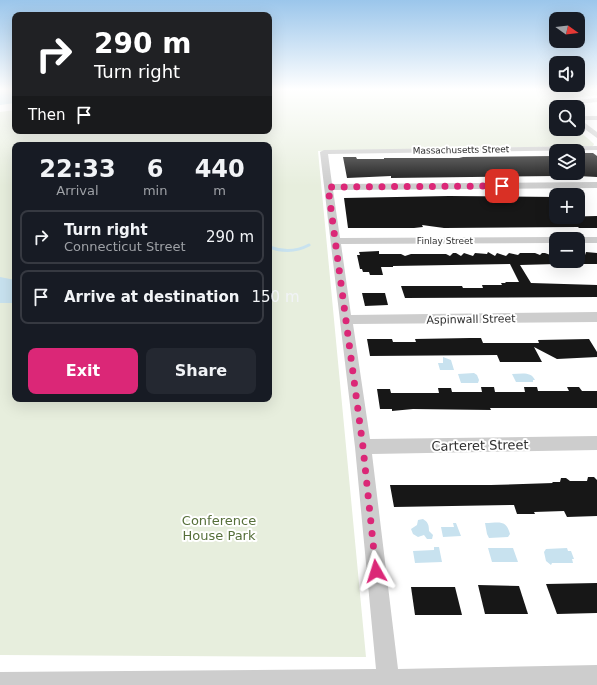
<!DOCTYPE html>
<meta charset="utf-8">
<style>
body{margin:0;font-family:"DejaVu Sans",sans-serif;background:#242831;color:#f1f3f6;height:100vh;display:flex;flex-direction:column;font-size:15px;white-space:nowrap}
*{box-sizing:border-box;margin:0}
p{font-size:13px;color:#9ea1a6}
.icon{flex:none;width:22px;height:22px;fill:none;stroke:currentColor;stroke-width:2;stroke-linecap:round;stroke-linejoin:round}
.map{position:relative;flex:1;overflow:hidden}
.side{position:absolute;left:12px;top:142px;width:260px;height:260px;display:flex;flex-direction:column;background:#171b24;border-radius:8px;box-shadow:0 4px 16px #0002}
.side>*{flex:none}
.hud{position:absolute;left:12px;top:12px;width:260px;height:122px;border-radius:8px;box-shadow:0 4px 16px #0002;background:#202124;color:#fff;overflow:hidden}
.needle{width:26px;rotate:104deg}
.fabs{position:absolute;left:549px;top:12px;display:grid;gap:8px}
.fabs a{display:grid;place-items:center;width:36px;height:36px;border-radius:8px;background:#171b24;box-shadow:0 4px 16px #0002;font-size:20px}
.pin{position:absolute;display:grid;place-items:center;width:34px;height:34px;color:#fff;margin:-17px;border-radius:8px;box-shadow:0 2px 6px #0006}
.me{position:absolute;width:44px;margin:-22px;rotate:354deg;stroke-linejoin:round;filter:drop-shadow(0 0 3px #0008)}
.turn{display:flex;align-items:center;gap:14px;height:84px;padding:0 16px;font-size:18px}
.turn .icon{width:52px;height:52px;stroke-width:2.5}
.turn b{display:block;font-size:28px;line-height:34px}
.then{display:flex;align-items:center;height:38px;padding:0 16px;background:#0003;gap:8px;font-size:15px}
.eta{display:flex;justify-content:space-evenly;align-items:center;height:68px;text-align:center}
.eta b{font-size:24px;font-weight:700;line-height:28px}
.action{display:flex;gap:8px;margin-top:auto;padding:8px 16px}
.action a{flex:1;height:46px;border-radius:8px;background:#db2777;color:#fff;font-size:16px;font-weight:700;line-height:46px;text-align:center}
.action a+a{background:#242831;color:#f1f3f6}
ul{padding:0;list-style:none}
li{display:flex;align-items:center;gap:12px;height:54px;margin:0 8px 6px;padding:0 8px;border:2px solid #363941;border-radius:8px}
li div{flex:1}
li b{display:block;font-size:15px}
li em{font-style:normal}
.map>svg:first-child{display:block}
.green{fill:#e7eedd;fill-rule:evenodd}
.water{fill:#c8e2ef}
.lines{fill:none;stroke-linecap:round;stroke-linejoin:round}
.stream{stroke:#c8e2ef;stroke-width:3}
.building{fill:#171717}
.minor{fill:#cdcdcd;fill-rule:evenodd}
.route{stroke:#db2777;stroke-width:7;stroke-dasharray:0 12.6}
.labels{text-anchor:middle;stroke-width:4;stroke-linejoin:round;paint-order:stroke}
.far-street-label{font-size:9px;fill:#303030;stroke:#fff}
.street-label{font-size:11px;fill:#303030;stroke:#fff}
.near-street-label{font-size:13px;fill:#303030;stroke:#fff}
.near-park-label{font-size:13px;fill:#566f3a;stroke:#fff}
</style>
<div class="map">
<svg width="597" height="685" viewBox="0 0 597 685">
<rect width="100%" height="100%" fill="#fff"/>
<path class="green" d="M269,90H597V95L553,100L554,102L549,103L556,109V129H577L594,144L593,146L318,151L366,657L0,655V112L15,110V131H269ZM15,145H269V399H15Z"/>
<g class="water">
<polygon points="0,90 15,90 15,103 0,105"/>
<polygon points="0,277 15,280 15,303 0,303"/>
<polygon points="443,357 451,360 454,370 440,370 438,363 443,363"/>
<polygon points="474,373 477,375 479,380 478,383 461,383 458,374"/>
<path d="M512,374C521,374 531,371 535,380H533V382H516Z"/>
<path d="M423,519C428,522 429,525 429,531L433,535L432,539H427L424,535L418,537L413,534L411,529L417,525L418,520Z"/>
<polygon points="453,523 456,523 461,536 443,537 441,527 454,527"/>
<path d="M485,523C499,523 506,519 510,534L508,537L489,538L487,534Z"/>
<polygon points="434,547 439,547 442,562 415,563 413,551 434,550"/>
<polygon points="488,548 513,548 518,562 492,562"/>
<polygon points="567,548 568,551 571,551 574,559 572,559 573,563 552,563 551,565 546,561 544,552 546,549"/>
</g>
<g class="lines">
<path class="stream" d="M269,247C283,252 296,252 309,245"/>
</g>
<g class="building">
<polygon points="578,153 593,153 597,156 597,177 578,176"/>
<polygon points="556,156 556,176 391,178 391,176 347,178 343,157 356,157 357,159 384,159 384,158 459,158 463,157"/>
<polygon points="449,196 556,197 556,217 597,216 597,228 579,228 578,227 444,228 422,225 423,227 414,228 348,228 344,198"/>
<polygon points="379,251 379,254 401,254 405,256 411,254 446,254 450,256 453,253 456,253 461,256 464,253 473,256 475,253 487,254 488,252 495,256 497,253 506,256 509,253 518,255 520,253 535,253 540,255 542,253 545,253 556,257 556,264 520,265 531,283 597,285 597,297 405,298 401,286 462,286 463,288 483,288 482,285 502,285 501,283 506,283 505,282 519,282 510,264 393,266 393,267 381,267 383,275 370,275 369,272 363,272 362,269 360,269 357,255 360,255 359,252"/>
<polygon points="578,252 585,255 586,252 597,253 597,264 577,264"/>
<polygon points="362,293 385,293 388,305 365,306"/>
<polygon points="470,338 481,338 483,343 539,343 538,340 589,339 597,352 597,357 557,359 534,347 542,362 500,362 497,355 370,356 367,339 392,339 393,342 416,342 415,339"/>
<polygon points="481,387 494,387 495,392 525,392 524,387 537,387 538,391 569,391 567,387 579,387 582,391 597,391 597,408 490,408 491,410 413,409 392,411 392,409 380,409 377,389 390,389 391,393 439,393 438,388 451,388 452,392 482,392"/>
<polygon points="588,477 594,477 597,480 597,516 567,517 564,511 534,512 535,514 517,514 514,505 394,507 390,485 491,485 553,483 552,482 560,482 561,478 566,478 570,481 587,481"/>
<polygon points="597,583 597,613 557,614 546,584"/>
<polygon points="478,585 519,586 528,614 485,614"/>
<polygon points="411,587 455,587 462,615 415,615"/>
</g>
<g class="lines">
<g class="minor">
<polygon points="597,98 597,102 559,106 556,104 559,102"/>
<polygon points="578,116 597,116 597,120 581,120 597,132 597,138 578,124"/>
<polygon points="597,146 597,150 328,154 332,184 597,182 597,188 333,190 340,238 556,237 560,239 556,239 556,243 341,244 351,315 597,312 597,322 353,324 370,439 597,436 597,450 372,454 398,669 597,665 597,685 0,685 0,672 376,669 355,447 320,152 324,150"/>
<polygon points="578,237 597,237 597,243 578,243 578,239 574,239"/>
</g>
</g>
<linearGradient id="sky" x2="0" y2="1"><stop stop-color="#9bc6eb"/><stop offset="0.48" stop-color="#fff"/><stop offset="1" stop-color="#fff" stop-opacity="0"/></linearGradient>
<rect width="597" height="186" fill="url(#sky)"/>
<g class="lines">
<polyline class="route" points="376,571 363,447 328,187 502,186"/>
</g>
<g class="labels">
<g class="far-street-label">
<text transform="translate(461 150) rotate(-1)" y="3">Massachusetts Street</text>
<text x="445" y="244">Finlay Street</text>
</g>
<g class="street-label">
<text transform="translate(471 319) rotate(-1)" y="4">Aspinwall Street</text>
</g>
<g class="near-street-label">
<text transform="translate(480 445) rotate(-1)" y="5">Carteret Street</text>
</g>
<g class="near-park-label">
<text x="219" y="525">Conference<tspan x="219" dy="15">House Park</tspan></text>
</g>
</g>
</svg>
<div class="fabs">
<a><svg class="needle" viewBox="-14 -14 28 28"><path d="M0-13l5 13h-10z" fill="#e53935"/><path d="M0 13l5-13h-10z" fill="#9ea1a6"/></svg></a>
<a><svg class="icon" aria-label="sound" viewBox="0 0 24 24"><path d="M4 9h4l5-4v14l-5-4H4zM17 9q2 3 0 6"/></svg></a>
<a><svg class="icon" aria-label="search" viewBox="0 0 24 24"><circle cx="10" cy="10" r="6"/><path d="M15 15l6 6"/></svg></a>
<a><svg class="icon" aria-label="layers" viewBox="0 0 24 24"><path d="M12 4l9 5-9 5-9-5zM3 14l9 5 9-5"/></svg></a>
<a>+</a>
<a>−</a>
</div>
<div class="pin" style="left:502px;top:186px;background:#d93025"><svg class="icon" aria-label="arrive" viewBox="0 0 24 24"><path d="M6 21V4h12l-3 4 3 4H6"/></svg></div>
<svg class="me" style="left:376px;top:571px" viewBox="-20 -20 40 40"><path d="M0-17L14 15 0 8-14 15z" fill="#db2777" stroke="#fff" stroke-width="4"/></svg>
<div class="hud">
<div class="turn"><svg class="icon" aria-label="right" viewBox="0 0 24 24"><path d="M7 20v-9h11M14 6l5 5-5 5"/></svg><div><b>290 m</b>Turn right</div></div>
<div class="then">Then<svg class="icon" aria-label="arrive" viewBox="0 0 24 24"><path d="M6 21V4h12l-3 4 3 4H6"/></svg></div>
</div>
<section class="side">
<div class="eta">
<div><b>22:33</b><p>Arrival</p></div>
<div><b>6</b><p>min</p></div>
<div><b>440</b><p>m</p></div>
</div>
<ul>
<li><svg class="icon" aria-label="right" viewBox="0 0 24 24"><path d="M7 20v-9h11M14 6l5 5-5 5"/></svg><div><b>Turn right</b><p>Connecticut Street</p></div><em>290 m</em></li>
<li><svg class="icon" aria-label="arrive" viewBox="0 0 24 24"><path d="M6 21V4h12l-3 4 3 4H6"/></svg><div><b>Arrive at destination</b></div><em>150 m</em></li>
</ul>
<div class="action"><a>Exit</a><a>Share</a></div>
</section>
</div>
